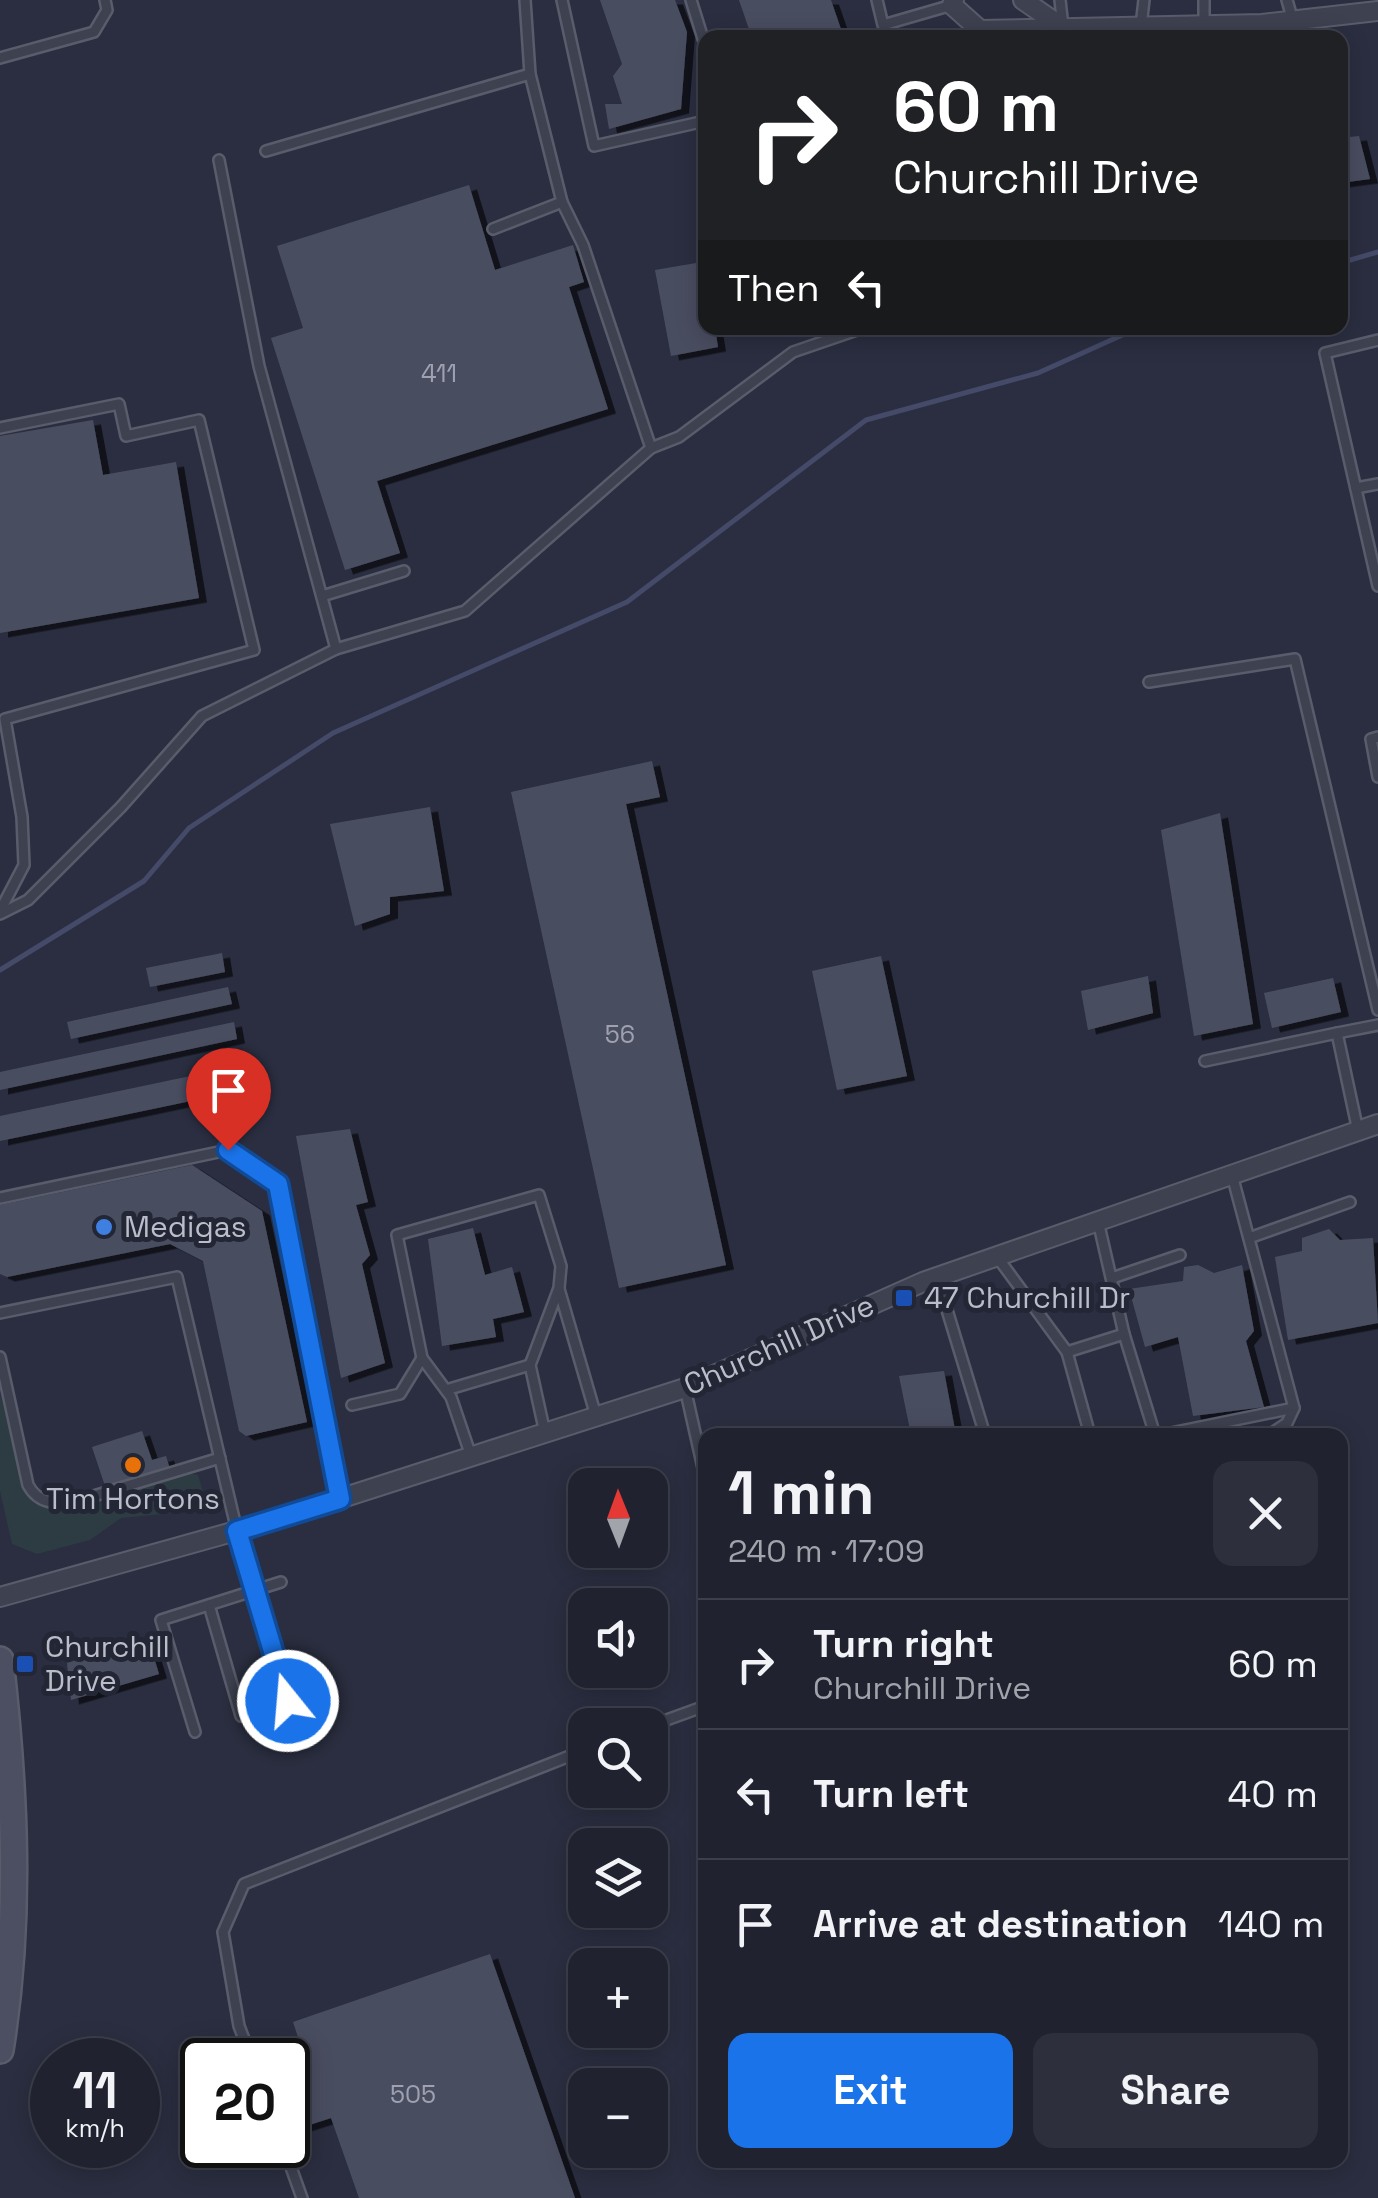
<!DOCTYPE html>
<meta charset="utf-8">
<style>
body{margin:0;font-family:"Space Grotesk",sans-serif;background:#2d2f3c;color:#f1f3f6;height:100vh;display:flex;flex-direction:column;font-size:38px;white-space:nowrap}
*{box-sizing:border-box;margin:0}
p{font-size:32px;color:#a2a4ab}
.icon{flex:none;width:55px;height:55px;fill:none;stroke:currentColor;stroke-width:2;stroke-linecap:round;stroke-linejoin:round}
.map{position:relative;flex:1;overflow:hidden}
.side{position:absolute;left:698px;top:1428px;width:650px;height:740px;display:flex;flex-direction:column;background:#202230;border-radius:20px;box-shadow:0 5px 25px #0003,0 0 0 2px #3d3f4c}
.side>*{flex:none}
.top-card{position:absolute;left:698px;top:30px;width:650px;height:305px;border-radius:20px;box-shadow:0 5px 25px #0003,0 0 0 2px #3d3f4c;background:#202124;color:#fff;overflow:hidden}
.needle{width:65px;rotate:359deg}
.controls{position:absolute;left:568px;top:1468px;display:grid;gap:20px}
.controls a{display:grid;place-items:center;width:100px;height:100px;border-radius:20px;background:#202230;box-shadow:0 5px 25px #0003,0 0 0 2px #3d3f4c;font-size:50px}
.speed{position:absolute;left:30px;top:2038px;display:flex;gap:20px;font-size:50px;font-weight:700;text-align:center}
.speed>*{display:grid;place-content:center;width:130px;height:130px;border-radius:50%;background:#202230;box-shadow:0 5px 25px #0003,0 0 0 2px #3d3f4c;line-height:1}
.speed small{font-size:25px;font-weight:400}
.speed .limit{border:5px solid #111;border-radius:15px;background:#fff;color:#111}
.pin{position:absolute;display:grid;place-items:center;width:85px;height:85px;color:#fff;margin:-102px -42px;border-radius:50% 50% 50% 0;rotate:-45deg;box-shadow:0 0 10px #0007}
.pin .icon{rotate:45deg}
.me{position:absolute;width:110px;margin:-55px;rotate:343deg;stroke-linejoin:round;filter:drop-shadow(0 0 8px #0008)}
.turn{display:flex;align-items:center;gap:35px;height:210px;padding:0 30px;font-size:45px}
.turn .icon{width:130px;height:130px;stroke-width:2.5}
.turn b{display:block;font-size:70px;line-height:85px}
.then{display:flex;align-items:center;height:95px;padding:0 30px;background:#0003;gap:20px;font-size:38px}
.round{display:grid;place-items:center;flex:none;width:105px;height:105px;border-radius:20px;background:#2d2f3c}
.overview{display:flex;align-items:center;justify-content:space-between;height:170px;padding:0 30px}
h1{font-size:60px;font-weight:800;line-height:75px}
.cta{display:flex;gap:20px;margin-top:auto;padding:20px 30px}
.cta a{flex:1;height:115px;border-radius:20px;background:#1a73e8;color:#fff;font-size:40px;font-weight:800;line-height:115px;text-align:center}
.cta a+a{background:#2d2f3c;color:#f1f3f6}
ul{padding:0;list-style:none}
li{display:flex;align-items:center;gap:30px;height:130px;padding:0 30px;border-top:2px solid #3d3f4c}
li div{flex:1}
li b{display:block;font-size:38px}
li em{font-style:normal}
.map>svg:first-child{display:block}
.green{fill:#2d3b42}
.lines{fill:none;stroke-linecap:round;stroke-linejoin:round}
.stream{stroke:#444a68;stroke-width:5}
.building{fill:#4a4e61;filter:url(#shadow)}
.lane-casing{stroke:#595c6a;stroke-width:14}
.street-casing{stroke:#595c6a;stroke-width:22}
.secondary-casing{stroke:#595c6a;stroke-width:30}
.lane{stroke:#3e4150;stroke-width:9}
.street{stroke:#3e4150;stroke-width:18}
.secondary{stroke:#4c4f62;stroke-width:25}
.route-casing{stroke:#114b97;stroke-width:25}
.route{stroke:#1a73e8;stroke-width:18}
.shop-dot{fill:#3f7fe0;stroke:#232635;stroke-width:4}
.transit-dot{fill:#1a4fb4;stroke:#232635;stroke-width:4}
.food-dot{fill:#e8710a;stroke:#232635;stroke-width:4}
.labels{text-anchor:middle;stroke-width:10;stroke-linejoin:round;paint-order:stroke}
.number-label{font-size:25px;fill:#9fa1b0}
.poi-label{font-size:30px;fill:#bbbdca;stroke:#232635;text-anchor:start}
.street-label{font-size:30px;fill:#bbbdca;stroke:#232635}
</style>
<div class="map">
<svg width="1378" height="2198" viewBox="0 0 1378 2198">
<defs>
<filter id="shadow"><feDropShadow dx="8" dy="4.5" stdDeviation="0" flood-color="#0009"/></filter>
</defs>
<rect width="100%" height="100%" fill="#2a2e40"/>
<path class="green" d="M0,1394L32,1500C91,1527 147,1460 198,1475L203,1492L194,1511L121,1518L90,1540L37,1554L12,1544L0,1491Z"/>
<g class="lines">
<g class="stream">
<polyline points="1340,263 1378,252"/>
<polyline points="0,970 144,881 189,828 333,733 627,602 866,420 1038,373 1138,328"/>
</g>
</g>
<g class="building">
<polygon points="600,0 675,0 687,32 681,109 609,129 605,104 622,104 613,76 622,64"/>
<polygon points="739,0 831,0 844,38 752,38"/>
<polygon points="1359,136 1370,179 1340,183 1340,138"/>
<polygon points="469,185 495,270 573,245 584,282 569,287 608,409 377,481 400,553 345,570 271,338 303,328 277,246"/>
<polygon points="702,262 705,328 715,328 718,347 671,356 655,270"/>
<polygon points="93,420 103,475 176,462 199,598 0,633 0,436"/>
<polygon points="652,761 660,797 626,804 726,1265 619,1288 511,792"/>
<polygon points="430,807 444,891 390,897 390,914 355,926 330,824"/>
<polygon points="1220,813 1253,1024 1194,1036 1161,830"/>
<polygon points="222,953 225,972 150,987 146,968"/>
<polygon points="881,956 907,1076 837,1090 812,971"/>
<polygon points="1148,976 1153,1013 1088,1030 1081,991"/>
<polygon points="1333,978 1341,1012 1272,1028 1264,993"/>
<polygon points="228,987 232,1004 71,1039 67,1022"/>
<polygon points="234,1022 237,1039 0,1090 0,1072"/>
<polygon points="243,1065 248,1089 0,1141 0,1116"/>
<polygon points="350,1129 368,1202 356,1205 370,1255 362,1264 385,1363 341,1378 296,1136"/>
<polygon points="192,1165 262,1211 307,1422 246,1436 239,1431 203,1261 170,1244 7,1277 0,1274 0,1205"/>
<polygon points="473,1228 485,1275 512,1267 524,1312 493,1319 496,1337 442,1346 428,1239"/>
<polygon points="1329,1229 1340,1240 1373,1238 1378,1323 1288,1340 1275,1257 1302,1251 1302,1238"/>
<polygon points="1198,1265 1214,1273 1242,1265 1254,1331 1246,1341 1264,1407 1193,1416 1178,1337 1145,1347 1129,1289 1183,1281 1184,1267"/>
<polygon points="944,1371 956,1435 911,1435 899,1376"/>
<polygon points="142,1431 152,1460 166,1456 170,1469 106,1489 92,1447"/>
<polygon points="148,1638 159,1674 71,1700 67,1663"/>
<polygon points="490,1954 575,2198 359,2198 331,2118 291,2131 288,2071 307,2064 293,2022"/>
</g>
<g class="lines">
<g class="lane-casing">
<g id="lane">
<polyline points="525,0 530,74"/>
<polyline points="562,0 594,146 705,121"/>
<polyline points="691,0 705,45"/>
<polyline points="877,0 883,25 952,5"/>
<polyline points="1060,0 1063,27"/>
<polyline points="1287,0 1293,21"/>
<polyline points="1204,25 1204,0"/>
<polyline points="1141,26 1144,0"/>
<polyline points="0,58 94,32 107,10 105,0"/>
<polyline points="219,160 259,366 336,649"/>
<polyline points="493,229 562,202"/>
<polyline points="1378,340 1325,353 1378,586"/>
<polyline points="0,428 119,404 126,436 199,420 254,650 5,719 22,817 24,865 0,911"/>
<polyline points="651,448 679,437 793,352 863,328"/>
<polyline points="1356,488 1378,484"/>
<polyline points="322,596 404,571"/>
<polyline points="1149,682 1295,659 1378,1010"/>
<polyline points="1378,737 1371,739 1378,777"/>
<polyline points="0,914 28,900 121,807 202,716 336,649 465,611 651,448 583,245 562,202 530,74 266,151"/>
<polyline points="1337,1033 1378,1025"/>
<polyline points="1205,1061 1337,1033 1358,1131"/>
<polyline points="0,1198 228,1150 277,1184 340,1499"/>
<polyline points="1098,1221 1124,1334 1155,1435"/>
<polyline points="1249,1238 1350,1202"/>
<polyline points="998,1258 1067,1352 1124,1334"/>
<polyline points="937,1277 985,1435"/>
<polyline points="1112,1278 1180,1255"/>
<polyline points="559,1289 596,1416"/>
<polyline points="0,1313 177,1277 237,1531 287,1701"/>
<polyline points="1067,1352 1090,1435"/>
<path d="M0,1357L28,1485C39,1505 56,1504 77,1501L220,1458"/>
<polyline points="685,1388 705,1477"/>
<polyline points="446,1390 530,1365"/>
<polyline points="352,1405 400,1394 422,1358"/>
<polyline points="1161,1435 1294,1408 1232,1175"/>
<polyline points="1269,1435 1287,1423 1294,1408"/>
<polyline points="471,1456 451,1397 422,1358 397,1235 539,1195 561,1266 559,1288 530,1365 545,1433"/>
<polyline points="209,1605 241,1716"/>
<polyline points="650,1726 705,1706"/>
<polyline points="195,1732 161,1620 281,1582"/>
<polyline points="252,2060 239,2026 223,1932 244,1884 585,1750"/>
<polyline points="283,2145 302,2198"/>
</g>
</g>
<g class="street-casing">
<g id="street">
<polyline points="954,0 952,5 980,30 1262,24 1378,11"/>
<polyline points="1023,0 1062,27"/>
<polyline points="0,1597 261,1524 685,1388 923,1282 1378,1124"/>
</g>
</g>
<g class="secondary-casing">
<path id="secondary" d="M0,1660C15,1790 21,1921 0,2050"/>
</g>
<use href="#lane" class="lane"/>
<use href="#street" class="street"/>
<use href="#secondary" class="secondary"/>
</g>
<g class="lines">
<g class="route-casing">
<polyline id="route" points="228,1150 278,1184 340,1499 237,1531 288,1701"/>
</g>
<use href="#route" class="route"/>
</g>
<circle class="shop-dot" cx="104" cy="1227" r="10"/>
<g class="transit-dot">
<rect x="894" y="1288" width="20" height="20" rx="5"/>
<rect x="15" y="1654" width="20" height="20" rx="5"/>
</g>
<circle class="food-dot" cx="133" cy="1465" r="10"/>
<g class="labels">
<g class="number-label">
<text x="439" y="382">411</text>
<text x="620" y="1043">56</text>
<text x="413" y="2103">505</text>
</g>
<g class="poi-label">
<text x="124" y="1237">Medigas</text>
<text x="924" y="1308">47 Churchill Dr</text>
<text x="133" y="1509" text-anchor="middle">Tim Hortons</text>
<text x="45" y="1657">Churchill<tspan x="45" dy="34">Drive</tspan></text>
</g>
<g class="street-label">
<text transform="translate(779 1345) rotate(-24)" y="10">Churchill Drive</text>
</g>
</g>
</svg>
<div class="controls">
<a><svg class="needle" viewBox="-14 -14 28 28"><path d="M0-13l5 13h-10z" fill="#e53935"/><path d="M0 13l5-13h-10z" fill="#a2a4ab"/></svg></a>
<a><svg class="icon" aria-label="sound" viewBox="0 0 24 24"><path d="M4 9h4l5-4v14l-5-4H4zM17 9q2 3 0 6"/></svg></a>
<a><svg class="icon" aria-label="search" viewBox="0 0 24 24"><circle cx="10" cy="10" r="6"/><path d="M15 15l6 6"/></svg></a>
<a><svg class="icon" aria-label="layers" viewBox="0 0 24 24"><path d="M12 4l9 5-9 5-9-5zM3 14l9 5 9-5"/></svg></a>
<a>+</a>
<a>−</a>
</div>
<div class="speed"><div>11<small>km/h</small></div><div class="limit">20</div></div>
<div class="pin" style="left:228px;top:1150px;background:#d93025"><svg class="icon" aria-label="arrive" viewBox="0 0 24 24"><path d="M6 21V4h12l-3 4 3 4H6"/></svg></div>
<svg class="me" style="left:288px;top:1701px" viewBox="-20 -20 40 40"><circle r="17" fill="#1a73e8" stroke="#fff" stroke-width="3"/><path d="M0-11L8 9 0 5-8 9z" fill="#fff"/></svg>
<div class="top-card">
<div class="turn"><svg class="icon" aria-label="right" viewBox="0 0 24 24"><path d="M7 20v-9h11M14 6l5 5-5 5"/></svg><div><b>60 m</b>Churchill Drive</div></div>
<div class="then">Then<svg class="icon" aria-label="left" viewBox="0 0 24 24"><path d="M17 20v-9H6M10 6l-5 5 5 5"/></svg></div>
</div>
<section class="side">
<div class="overview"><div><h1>1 min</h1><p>240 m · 17:09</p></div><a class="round"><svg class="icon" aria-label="close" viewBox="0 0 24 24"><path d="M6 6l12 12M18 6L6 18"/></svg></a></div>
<ul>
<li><svg class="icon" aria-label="right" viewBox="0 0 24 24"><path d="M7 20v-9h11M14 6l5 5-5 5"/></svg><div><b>Turn right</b><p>Churchill Drive</p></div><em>60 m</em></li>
<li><svg class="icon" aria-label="left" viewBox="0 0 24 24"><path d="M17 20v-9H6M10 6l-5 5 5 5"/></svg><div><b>Turn left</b></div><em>40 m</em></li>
<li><svg class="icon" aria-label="arrive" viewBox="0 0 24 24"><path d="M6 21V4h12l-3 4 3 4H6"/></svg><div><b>Arrive at destination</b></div><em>140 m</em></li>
</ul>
<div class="cta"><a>Exit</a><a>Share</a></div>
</section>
</div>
